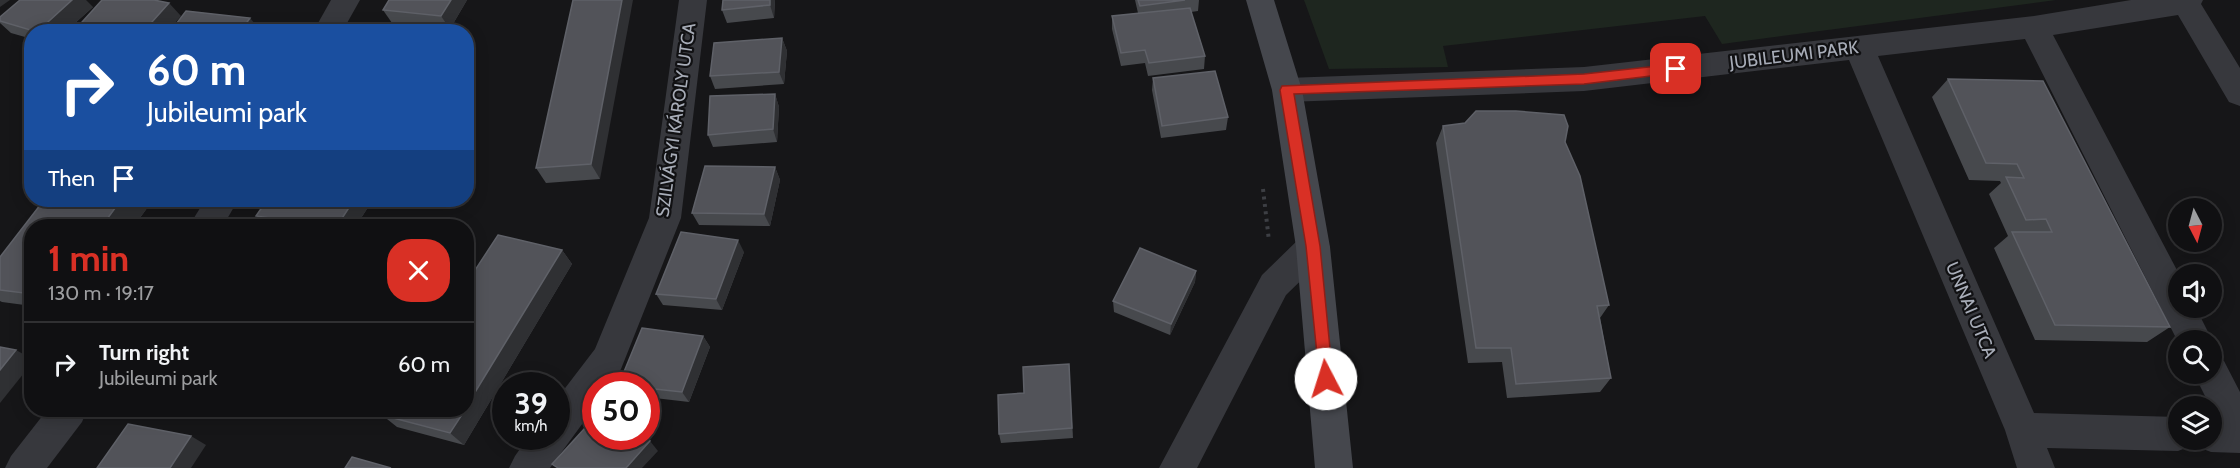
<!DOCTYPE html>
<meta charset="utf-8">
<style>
body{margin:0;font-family:Cabin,sans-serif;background:#19191b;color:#f1f3f6;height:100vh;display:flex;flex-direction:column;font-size:22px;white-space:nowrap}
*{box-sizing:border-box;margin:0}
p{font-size:20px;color:#9c9d9f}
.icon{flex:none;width:33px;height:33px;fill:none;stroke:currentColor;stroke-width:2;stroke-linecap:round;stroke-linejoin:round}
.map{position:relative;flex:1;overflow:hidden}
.panel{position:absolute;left:24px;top:219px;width:450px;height:198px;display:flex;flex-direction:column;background:#101012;border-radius:24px;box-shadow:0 3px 15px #0003,0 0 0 2px #303032}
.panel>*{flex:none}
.top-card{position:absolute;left:24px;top:24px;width:450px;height:183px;border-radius:24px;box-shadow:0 3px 15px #0003,0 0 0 2px #303032;background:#1a4fa0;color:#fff;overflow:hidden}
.needle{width:39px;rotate:174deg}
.buttons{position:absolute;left:2168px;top:198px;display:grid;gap:12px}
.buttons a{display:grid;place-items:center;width:54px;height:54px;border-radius:50%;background:#101012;box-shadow:0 3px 15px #0003,0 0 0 2px #303032;font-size:30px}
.speed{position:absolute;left:492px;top:372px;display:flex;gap:12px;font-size:30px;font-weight:700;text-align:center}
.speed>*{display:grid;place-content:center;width:78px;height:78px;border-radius:50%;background:#101012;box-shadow:0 3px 15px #0003,0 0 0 2px #303032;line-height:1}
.speed small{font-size:15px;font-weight:400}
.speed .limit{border:9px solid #d22;background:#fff;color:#111}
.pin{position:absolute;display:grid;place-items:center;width:51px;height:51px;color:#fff;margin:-26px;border-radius:12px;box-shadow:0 3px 9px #0006}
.me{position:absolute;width:66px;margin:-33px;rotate:355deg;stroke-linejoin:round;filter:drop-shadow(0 0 4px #0008)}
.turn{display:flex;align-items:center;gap:21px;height:126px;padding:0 24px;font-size:27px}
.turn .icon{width:78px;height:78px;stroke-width:2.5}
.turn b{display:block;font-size:42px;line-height:51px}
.then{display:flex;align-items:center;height:57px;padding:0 24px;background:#0003;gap:12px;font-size:22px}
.round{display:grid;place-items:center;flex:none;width:63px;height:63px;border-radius:24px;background:#19191b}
.headline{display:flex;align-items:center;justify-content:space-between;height:102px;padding:0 24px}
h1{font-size:36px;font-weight:700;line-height:45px;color:#d93025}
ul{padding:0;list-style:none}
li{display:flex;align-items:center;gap:18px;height:84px;padding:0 24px;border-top:2px solid #303032}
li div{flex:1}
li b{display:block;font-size:22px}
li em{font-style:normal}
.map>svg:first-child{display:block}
.green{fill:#1e261f}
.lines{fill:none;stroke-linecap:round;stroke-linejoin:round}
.path{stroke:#3d3f44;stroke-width:4;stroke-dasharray:3 4.5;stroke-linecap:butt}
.street{fill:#37383d;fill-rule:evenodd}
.secondary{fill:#45474d;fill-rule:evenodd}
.wall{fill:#47494d}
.shaded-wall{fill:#2f3033}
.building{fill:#525359;stroke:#5f6168;stroke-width:1.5}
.route{fill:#d93025;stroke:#8d1f18;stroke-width:1.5}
.labels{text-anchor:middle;stroke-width:4.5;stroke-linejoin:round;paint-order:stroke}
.street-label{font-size:18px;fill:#a8adb8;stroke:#111113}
</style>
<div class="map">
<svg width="2240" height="468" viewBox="0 0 2240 468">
<rect width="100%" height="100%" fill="#161618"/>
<polygon class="green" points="1304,0 2056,0 1722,44 1705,16 1443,46 1448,67 1329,69"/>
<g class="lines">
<polyline class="path" points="1263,189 1269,241"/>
<g class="street">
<polygon points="331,0 360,0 342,32 313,32"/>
<polygon points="679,0 707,0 681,218 621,369 610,386 596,386 596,405 550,468 509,468 515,456 529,436 556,436 556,400 595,349 649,218"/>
<polygon points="2131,0 2203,0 2201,4 2240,68 2240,106 2229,102 2178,15 2053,35 2179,274 2178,308 2196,308 2212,340 2211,343 2211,340 2178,342 2025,39 1878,56 2034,413 2178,417 2178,440 2194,440 2191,446 2178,451 2047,448 2055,468 2017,468 2005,430 1849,60 1584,91 1287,102 1276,98 1272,90 1276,82 1287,78 1584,67 2034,16"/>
<polygon points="205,200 238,200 223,226 189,226"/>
<polygon points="1313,233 1325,237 1330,247 1325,257 1286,295 1197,468 1159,468 1262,275 1301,237"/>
<polygon points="2211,356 2224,361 2240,392 2240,453 2211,452 2198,447 2195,440 2211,440 2211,418 2216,418 2194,374 2211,374"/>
<polygon points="47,410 87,410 82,422 47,468 5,468 11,456"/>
</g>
<polygon class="secondary" points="1246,0 1274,0 1302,90 1330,247 1353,468 1315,468 1296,247 1272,90"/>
</g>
<g class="wall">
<polygon points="467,0 450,29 392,23 383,10"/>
<polygon points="573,0 600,179 546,183 536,168"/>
<polygon points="723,0 775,0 774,18 727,23 722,10"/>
<polygon points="1135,0 1199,0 1198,11 1191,12 1205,56 1204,69 1148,76 1145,63 1121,66 1112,29 1112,16 1138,13"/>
<polygon points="93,7 65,32 32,32 32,39 11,33 0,23 0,17"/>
<polygon points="782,38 787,51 784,84 715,89 710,76"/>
<polygon points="1153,78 1228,117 1226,130 1161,138 1152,90"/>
<polygon points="1948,79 2170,327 2147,342 2035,340 1994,248 2008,236 1989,194 2001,183 2000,181 1969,180 1932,97"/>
<polygon points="775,94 779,107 777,142 713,147 708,135"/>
<polygon points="1443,126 1565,142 1609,305 1600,318 1611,378 1600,392 1507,398 1502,362 1468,363 1436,143"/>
<polygon points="775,167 780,180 770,226 699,225 692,213"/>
<polygon points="44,200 153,200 134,226 32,226 32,306 2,302 0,301 0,257"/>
<polygon points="372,201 356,226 268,226 256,216"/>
<polygon points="562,250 572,264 464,445 397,427 382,415"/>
<polygon points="744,252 722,310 663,305 656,294"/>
<polygon points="1196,271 1195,282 1170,335 1114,312 1113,301"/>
<polygon points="703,336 710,347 689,402 646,397 646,386 620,386 619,384"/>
<polygon points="1069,364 1073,438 1001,443 999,434 1024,393"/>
</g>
<g class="shaded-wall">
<polygon points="0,0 10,0 0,7"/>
<polygon points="72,0 86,0 93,7 65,32 37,32"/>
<polygon points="451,0 467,0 450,29 441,16"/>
<polygon points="622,0 633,0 600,179 591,164"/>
<polygon points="770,0 775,0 774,18 770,5"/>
<polygon points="169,3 181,16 167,32 143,32"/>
<polygon points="250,18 262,32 240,32"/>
<polygon points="782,38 787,51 784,84 779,72"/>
<polygon points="775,94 779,107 777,142 773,129"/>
<polygon points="775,167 780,180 770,226 764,214"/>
<polygon points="121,200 153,200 134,226 102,226"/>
<polygon points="354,200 371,200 372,201 356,226 337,226"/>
<polygon points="738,240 744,252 722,310 716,299"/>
<polygon points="562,250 572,264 464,445 450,433 465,410 466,410 466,407"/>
<polygon points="1196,271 1195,282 1170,335 1171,324"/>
<polygon points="703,336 710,347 689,402 682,392"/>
<polygon points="16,350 32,359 32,363 0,403 0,370"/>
<polygon points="191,436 206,445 191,468 170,468"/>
<polygon points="650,441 658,451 642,468 626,468"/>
</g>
<g class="building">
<polygon points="20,0 72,0 37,32 0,21 0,17"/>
<polygon points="102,0 154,0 169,3 143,32 73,32"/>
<polygon points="389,0 451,0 441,16 383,10"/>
<polygon points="573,0 622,0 591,164 536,168"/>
<polygon points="723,0 770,0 770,5 722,10"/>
<polygon points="1138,0 1185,0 1140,6"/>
<polygon points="1190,8 1205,56 1149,63 1145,50 1121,53 1112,16"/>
<polygon points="186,11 250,18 240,32 170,32"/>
<polygon points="782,38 779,72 710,76 714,43"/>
<polygon points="1215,71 1228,117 1162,126 1153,78"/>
<polygon points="1948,79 2043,81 2170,327 2055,325 2012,232 2052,232 2046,219 2026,220 2006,177 2024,178 2017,164 1986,163"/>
<polygon points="775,94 773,129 708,135 710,96"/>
<polygon points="1476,111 1516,111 1564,115 1568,126 1565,142 1580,176 1609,305 1597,306 1611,378 1516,384 1511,348 1476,348 1443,126 1465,123"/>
<polygon points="705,166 775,167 764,214 692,213"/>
<polygon points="44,200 121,200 102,226 32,226 32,294 0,290 0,257"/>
<polygon points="267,200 354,200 337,226 326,226 256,216"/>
<polygon points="681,232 738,240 716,299 656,294"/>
<polygon points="498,235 562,250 466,407 466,284"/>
<polygon points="1140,248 1196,271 1171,324 1113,301"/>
<polygon points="642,328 703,336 682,392 646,388 646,386 630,386 619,384"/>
<polygon points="0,347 16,350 0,370"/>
<polygon points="1069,364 1072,428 999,434 998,395 1024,393 1023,367"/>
<polygon points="386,410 465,410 450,433 382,415"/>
<polygon points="596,416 596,436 643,436 650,441 626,468 558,468 552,464"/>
<polygon points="128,424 191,436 170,468 97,468"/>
<polygon points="352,457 391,468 345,468"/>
</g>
<polygon class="route" points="1676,64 1682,69 1676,73 1584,84 1294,94 1320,246 1333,379 1331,384 1326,386 1320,384 1306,246 1280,90 1282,86 1584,74"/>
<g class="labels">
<g class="street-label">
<text transform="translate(1794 55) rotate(-7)" y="6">JUBILEUMI PARK</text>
<text transform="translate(676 120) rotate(-82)" y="6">SZILVÁGYI KÁROLY UTCA</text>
<text transform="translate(1971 310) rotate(67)" y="6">UNNAI UTCA</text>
</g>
</g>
</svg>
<div class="buttons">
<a><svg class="needle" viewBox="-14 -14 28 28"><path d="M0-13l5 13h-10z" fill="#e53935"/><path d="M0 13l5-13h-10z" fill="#9c9d9f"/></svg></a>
<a><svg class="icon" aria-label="sound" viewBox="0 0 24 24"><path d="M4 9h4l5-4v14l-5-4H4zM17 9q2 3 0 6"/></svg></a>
<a><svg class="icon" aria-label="search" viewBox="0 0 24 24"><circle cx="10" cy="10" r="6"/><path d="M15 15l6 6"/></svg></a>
<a><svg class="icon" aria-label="layers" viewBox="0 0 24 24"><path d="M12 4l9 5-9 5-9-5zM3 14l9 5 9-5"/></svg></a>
</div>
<div class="speed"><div>39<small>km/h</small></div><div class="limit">50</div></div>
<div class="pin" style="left:1676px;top:69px;background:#d93025"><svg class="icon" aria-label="arrive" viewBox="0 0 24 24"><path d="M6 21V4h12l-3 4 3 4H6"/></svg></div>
<svg class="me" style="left:1326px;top:379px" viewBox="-20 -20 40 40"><circle r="19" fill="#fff"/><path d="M0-13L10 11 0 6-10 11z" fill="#d93025"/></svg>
<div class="top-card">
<div class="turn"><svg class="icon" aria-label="right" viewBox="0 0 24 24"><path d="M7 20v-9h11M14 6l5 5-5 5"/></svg><div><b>60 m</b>Jubileumi park</div></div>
<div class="then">Then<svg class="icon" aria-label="arrive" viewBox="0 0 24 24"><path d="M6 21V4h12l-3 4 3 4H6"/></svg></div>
</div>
<section class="panel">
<div class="headline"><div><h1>1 min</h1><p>130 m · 19:17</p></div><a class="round" style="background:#d93025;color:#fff"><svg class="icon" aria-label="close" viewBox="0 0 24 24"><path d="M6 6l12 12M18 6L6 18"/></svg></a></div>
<ul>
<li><svg class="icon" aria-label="right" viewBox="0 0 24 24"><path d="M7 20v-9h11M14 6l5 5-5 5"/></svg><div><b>Turn right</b><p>Jubileumi park</p></div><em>60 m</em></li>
</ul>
</section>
</div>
